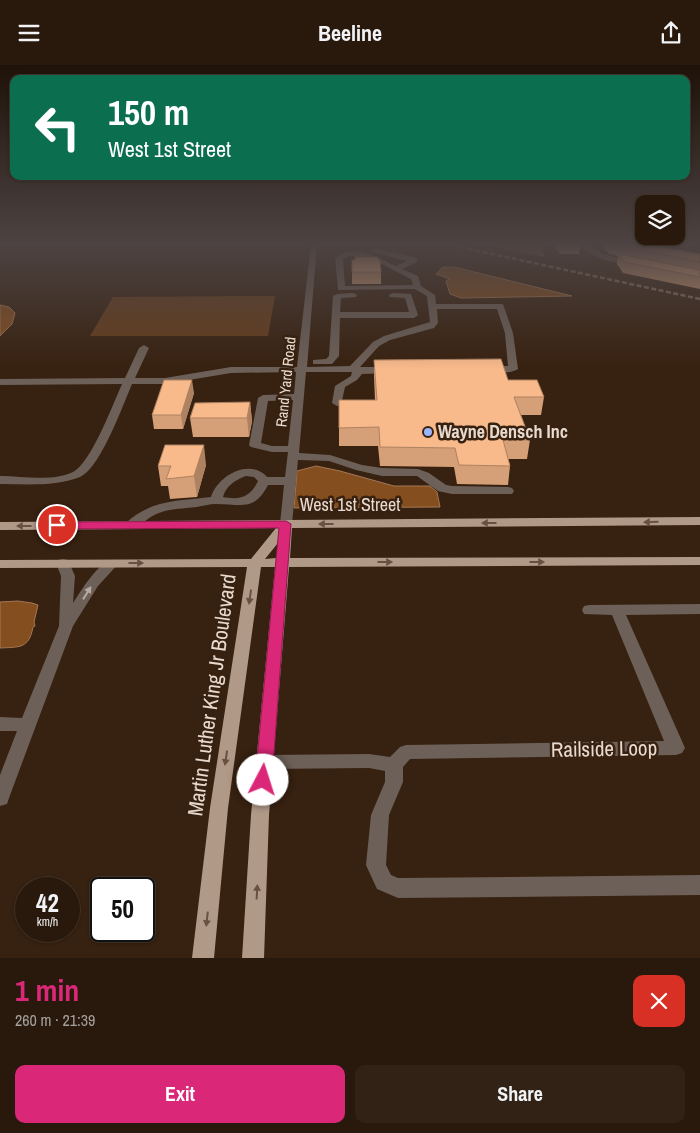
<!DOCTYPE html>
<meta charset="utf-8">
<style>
body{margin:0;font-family:"Archivo Narrow",sans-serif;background:#312215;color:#f1f3f6;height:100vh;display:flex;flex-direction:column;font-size:19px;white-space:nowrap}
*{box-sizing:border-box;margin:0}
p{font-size:16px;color:#a5a09d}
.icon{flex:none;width:28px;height:28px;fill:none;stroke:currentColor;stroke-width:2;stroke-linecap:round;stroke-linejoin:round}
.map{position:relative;height:893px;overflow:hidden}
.panel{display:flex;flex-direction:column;background:#29190c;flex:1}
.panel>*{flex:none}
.banner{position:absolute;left:10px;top:10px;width:680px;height:105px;border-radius:10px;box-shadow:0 1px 4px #0004,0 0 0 1px #45382d;background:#0b6e4f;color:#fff;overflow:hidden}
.fabs{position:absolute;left:635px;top:130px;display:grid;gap:10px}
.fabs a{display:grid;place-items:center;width:50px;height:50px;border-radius:10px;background:#29190c;box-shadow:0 1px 4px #0004,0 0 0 1px #45382d;font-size:25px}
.speed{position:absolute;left:15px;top:812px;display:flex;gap:10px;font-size:25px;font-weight:700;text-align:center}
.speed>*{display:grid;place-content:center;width:65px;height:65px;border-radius:50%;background:#29190c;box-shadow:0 1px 4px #0004,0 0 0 1px #45382d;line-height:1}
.speed small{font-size:12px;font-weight:400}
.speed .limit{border:2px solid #111;border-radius:8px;background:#fff;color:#111}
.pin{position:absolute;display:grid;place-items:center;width:42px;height:42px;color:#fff;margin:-21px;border:2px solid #fff;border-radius:50%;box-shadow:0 1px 5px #0007}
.me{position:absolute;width:55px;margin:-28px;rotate:5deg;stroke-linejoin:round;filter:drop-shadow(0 0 4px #0008)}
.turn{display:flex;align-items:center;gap:18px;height:105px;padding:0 15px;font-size:22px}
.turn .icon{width:65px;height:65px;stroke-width:2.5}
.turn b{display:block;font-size:35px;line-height:42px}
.round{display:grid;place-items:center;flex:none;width:52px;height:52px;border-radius:10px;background:#312215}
.head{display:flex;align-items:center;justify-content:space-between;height:85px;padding:0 15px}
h1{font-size:30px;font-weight:700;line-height:38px;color:#db2777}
.button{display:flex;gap:10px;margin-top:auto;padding:10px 15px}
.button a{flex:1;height:58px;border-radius:10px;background:#db2777;color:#fff;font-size:20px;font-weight:700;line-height:58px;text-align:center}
.button a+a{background:#312215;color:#f1f3f6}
header{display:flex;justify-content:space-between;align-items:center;height:65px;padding:0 15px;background:#29190c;font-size:22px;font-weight:700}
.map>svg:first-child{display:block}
.green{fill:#673d1b}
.water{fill:#854e1f;stroke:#a37854}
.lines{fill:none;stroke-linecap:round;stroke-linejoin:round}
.minor{fill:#6c6058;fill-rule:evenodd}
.major{fill:#b19988;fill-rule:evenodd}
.rail{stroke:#8b786a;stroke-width:2.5;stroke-dasharray:5 2.5;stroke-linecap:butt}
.wall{fill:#d59f78}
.shaded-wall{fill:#ae8261}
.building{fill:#f8b98b;stroke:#ae8261}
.oneway{fill:#685140}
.oneway2{fill:#b7a99f}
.route{fill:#db2777;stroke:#8e194d}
.poi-dot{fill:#99b5fd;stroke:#372110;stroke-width:2}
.labels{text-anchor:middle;stroke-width:5;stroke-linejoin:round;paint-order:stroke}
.far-street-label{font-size:15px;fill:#e9dacf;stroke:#372110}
.poi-label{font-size:18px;font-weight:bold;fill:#e9dacf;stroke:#372110;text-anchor:start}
.street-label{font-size:18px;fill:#e9dacf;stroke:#372110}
.near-street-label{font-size:21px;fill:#e9dacf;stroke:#372110}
</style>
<header><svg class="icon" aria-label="menu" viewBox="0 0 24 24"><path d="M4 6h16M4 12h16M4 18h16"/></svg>Beeline<svg class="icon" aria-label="share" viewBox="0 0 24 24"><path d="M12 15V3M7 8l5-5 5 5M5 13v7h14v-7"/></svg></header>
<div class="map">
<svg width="700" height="893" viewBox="0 0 700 893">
<rect width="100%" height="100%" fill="#372110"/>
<polygon class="green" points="275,231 268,271 90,271 113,232"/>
<g class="water">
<polygon points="485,179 538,179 544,191"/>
<polygon points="443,202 454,202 572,231 461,233 450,229 446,216 450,214 436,209"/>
<polygon points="0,240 9,242 15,248 12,259 0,271"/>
<polygon points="316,401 340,406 394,421 430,421 437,427 440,442 294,443 297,406"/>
<path d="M18,536L32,538L38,540L34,557L35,561L33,562C29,584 19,582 0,583V537Z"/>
</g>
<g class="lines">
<g class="minor">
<path d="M311,179H317L307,302L350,301L373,277L384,271L430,257L427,231L415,224L338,225L335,193C356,177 377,193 396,201L407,196L372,187L371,185L375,183L417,193V197L402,204L418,211L421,221L435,230L436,239H503L513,268L518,304C511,309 490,309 483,304L488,301H508L505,268L497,244H437L438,258L434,263L390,275L379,281L360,302H391L396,305L391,308L362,309L357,315L345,322L341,340L337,341L332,338L335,321L351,311L352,307H306L299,388L330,390L362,400L382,403L418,404L429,408L446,420L452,421L508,422L512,423L514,426L512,429H452L438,426L417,411H382L356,405L329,396L298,395L292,459L291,462H281L280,459L284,420H268C254,447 241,439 216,439C209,439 203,441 197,442C170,445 158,443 137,463H127L126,460L127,457C153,434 179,436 211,432C218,410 250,393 267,412H285L288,387H272L251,382L249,380L258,333L263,330L294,329L296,307L231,308L165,319H132C123,340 100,404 80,412C55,422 26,419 0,419V411C22,411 53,417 73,407C91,398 113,339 122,319L0,320V314L125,313L139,283L144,280L149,283L135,313H165L231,302H297ZM349,191L368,192L411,214L413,220L345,221L343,194ZM293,335L288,381H272L261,378L268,336ZM246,411L254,412L258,416C250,433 240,435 223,432C226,421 235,415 246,411Z"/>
<path d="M581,179H588L603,189L638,198L634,200C615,197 592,196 581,179Z"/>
<polygon points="353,228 357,230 356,232 341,233 340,247 409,247 405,233 390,232 389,230 393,228 411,229 418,250 414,253 340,253 339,291 332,299 313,299 313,295 326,294 329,291 333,231 337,229"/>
<path d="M63,494L68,495L75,511L73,538C81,526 101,491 117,495L119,498L98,521L73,561L9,733L7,739L0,741V710L17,666H0V652L22,653L59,561L61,511L56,498L58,495Z"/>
<polygon points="700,539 700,549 626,550 685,683 682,688 676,690 410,694 403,702 403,717 389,750 386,800 391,810 398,813 700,810 700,830 398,833 377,824 366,800 371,750 385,717 385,706 369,703 265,704 259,702 256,697 259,692 265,690 369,689 390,692 400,682 406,680 664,676 612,550 584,549 582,545 584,541 589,540"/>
</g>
<path class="major" d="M700,452V460L292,463L290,493L700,492V500L289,502L269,750L264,893H242L251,750L275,502H261L228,743L214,893H192L210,743L247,502L0,503V495L251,494L276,463L0,465V457ZM278,478L276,493L265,494Z"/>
<polyline class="rail" points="446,179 700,234"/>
</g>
<g class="wall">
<polygon points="553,179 580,179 579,189 560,189"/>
<polygon points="601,179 680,179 679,181 659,181 700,189 700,224 623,208 617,199 618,191 609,189"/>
<polygon points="352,195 381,207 381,219 352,219"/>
<polygon points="374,295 508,315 544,332 541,350 521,350 530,375 527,394 508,394 510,401 508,420 457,419 454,402 380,401 378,381 339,381 339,335 375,335 374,312"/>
<polygon points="194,328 183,364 154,364 152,350"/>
<polygon points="250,337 252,356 249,372 193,372 190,353"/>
<polygon points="206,400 197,432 170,434 168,421 161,421 158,401"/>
</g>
<g class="shaded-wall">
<polygon points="192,315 194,328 183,364 181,350"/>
<polygon points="250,337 252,356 249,372 247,353"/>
<polygon points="204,380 206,400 197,432 194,411"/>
</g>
<g class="building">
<polygon points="611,179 647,179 700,189 700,197"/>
<polygon points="619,189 700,205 700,212 625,197"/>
<polygon points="355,192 378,192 378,195 380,195 381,207 352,207 352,195 355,195"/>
<polygon points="501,294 508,315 537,315 544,332 514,332 530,375 503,375 510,401 459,400 455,383 380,382 379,362 339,363 339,335 377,335 374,295"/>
<polygon points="164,315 192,315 181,350 152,350"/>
<polygon points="250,337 247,353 190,353 195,338"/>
<polygon points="165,380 204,380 194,411 166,414 171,401 158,401"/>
</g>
<defs><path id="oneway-solid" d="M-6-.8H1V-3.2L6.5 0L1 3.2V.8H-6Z" transform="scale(1.25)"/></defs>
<g class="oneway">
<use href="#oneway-solid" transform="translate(651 457) rotate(179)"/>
<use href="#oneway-solid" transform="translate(489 458) rotate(180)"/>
<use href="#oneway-solid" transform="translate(326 459) rotate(180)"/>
<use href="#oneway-solid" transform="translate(24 461) rotate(180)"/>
<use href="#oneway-solid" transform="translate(385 497)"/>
<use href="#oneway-solid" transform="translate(537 497)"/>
<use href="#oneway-solid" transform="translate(136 498)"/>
<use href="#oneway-solid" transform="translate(250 532) rotate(98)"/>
<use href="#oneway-solid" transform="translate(226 693) rotate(98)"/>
<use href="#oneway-solid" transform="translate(257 827) rotate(-87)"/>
<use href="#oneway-solid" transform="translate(207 854) rotate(96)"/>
</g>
<use class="oneway2" href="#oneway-solid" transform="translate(87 528) rotate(-58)"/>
<linearGradient id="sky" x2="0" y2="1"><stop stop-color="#1e1209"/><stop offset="0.59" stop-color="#4d4342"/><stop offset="1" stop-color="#4d4342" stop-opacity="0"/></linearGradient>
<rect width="700" height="304" fill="url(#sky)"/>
<polygon class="route" points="286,456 291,459 272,715 269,720 263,722 258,720 255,715 279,463 57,464 51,460 57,457"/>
<circle class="poi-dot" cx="428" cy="367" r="5"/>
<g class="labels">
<g class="far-street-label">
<text transform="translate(286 317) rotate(-84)" y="5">Rand Yard Road</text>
</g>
<g class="poi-label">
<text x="438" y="373">Wayne Densch Inc</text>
</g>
<g class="street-label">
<text x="350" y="446">West 1st Street</text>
</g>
<g class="near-street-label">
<text transform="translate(212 630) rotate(-82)" y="7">Martin Luther King Jr Boulevard</text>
<text transform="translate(604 684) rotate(-1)" y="7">Railside Loop</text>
</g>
</g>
</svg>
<div class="fabs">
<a><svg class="icon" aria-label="layers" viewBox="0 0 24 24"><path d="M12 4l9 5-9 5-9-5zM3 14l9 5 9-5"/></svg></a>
</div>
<div class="speed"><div>42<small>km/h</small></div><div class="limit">50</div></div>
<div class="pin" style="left:57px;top:460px;background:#d93025"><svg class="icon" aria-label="arrive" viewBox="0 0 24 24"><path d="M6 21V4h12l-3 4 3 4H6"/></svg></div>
<svg class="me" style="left:263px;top:715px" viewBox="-20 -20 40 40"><circle r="19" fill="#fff"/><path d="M0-13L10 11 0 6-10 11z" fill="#db2777"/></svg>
<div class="banner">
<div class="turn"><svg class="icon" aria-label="left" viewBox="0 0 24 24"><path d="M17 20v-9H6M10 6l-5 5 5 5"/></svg><div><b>150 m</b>West 1st Street</div></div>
</div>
</div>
<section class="panel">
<div class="head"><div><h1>1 min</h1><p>260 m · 21:39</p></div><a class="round" style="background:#d93025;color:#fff"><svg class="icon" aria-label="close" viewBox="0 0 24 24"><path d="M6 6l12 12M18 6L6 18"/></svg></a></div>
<div class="button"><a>Exit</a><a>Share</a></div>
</section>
